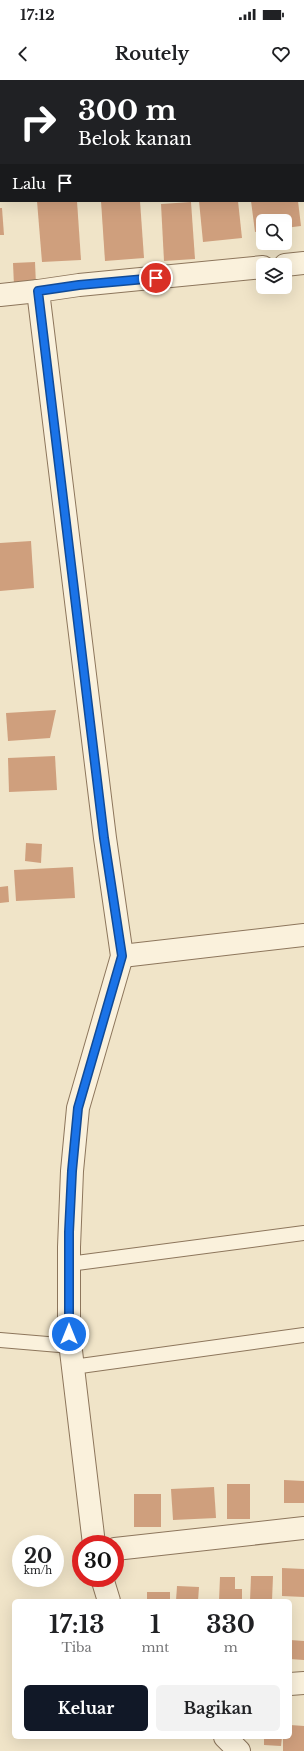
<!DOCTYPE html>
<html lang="id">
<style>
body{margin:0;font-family:"Libre Baskerville",serif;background:#f2f2f2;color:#202124;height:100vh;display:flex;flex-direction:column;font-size:15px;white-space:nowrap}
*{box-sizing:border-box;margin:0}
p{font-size:13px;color:#757577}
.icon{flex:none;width:22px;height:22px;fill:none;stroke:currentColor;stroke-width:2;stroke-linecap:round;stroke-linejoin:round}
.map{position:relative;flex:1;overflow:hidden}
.side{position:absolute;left:12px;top:1519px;width:280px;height:140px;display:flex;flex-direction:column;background:#fff;border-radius:6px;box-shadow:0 4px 16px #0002}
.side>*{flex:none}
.banner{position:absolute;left:0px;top:0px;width:304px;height:122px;box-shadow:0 4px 16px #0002;background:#202124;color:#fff;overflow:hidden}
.controls{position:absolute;left:256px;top:134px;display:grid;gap:8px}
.controls a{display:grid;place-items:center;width:36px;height:36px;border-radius:6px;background:#fff;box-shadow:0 4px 16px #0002;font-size:20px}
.speed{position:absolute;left:12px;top:1455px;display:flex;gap:8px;font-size:20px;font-weight:700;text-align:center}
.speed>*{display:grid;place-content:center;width:52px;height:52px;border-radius:50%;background:#fff;box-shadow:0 4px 16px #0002;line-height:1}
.speed small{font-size:10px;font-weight:400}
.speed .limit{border:6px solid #d22;background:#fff;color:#111}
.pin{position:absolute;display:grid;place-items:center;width:34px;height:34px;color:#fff;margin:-17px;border:2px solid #fff;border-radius:50%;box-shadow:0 1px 4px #0007}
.me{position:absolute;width:44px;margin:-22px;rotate:0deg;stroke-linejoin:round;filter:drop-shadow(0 0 3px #0008)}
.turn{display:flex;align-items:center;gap:14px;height:84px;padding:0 12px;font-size:18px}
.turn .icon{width:52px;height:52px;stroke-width:2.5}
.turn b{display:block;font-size:28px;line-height:34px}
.then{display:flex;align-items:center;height:38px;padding:0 12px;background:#0003;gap:8px;font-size:15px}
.eta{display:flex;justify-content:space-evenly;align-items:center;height:68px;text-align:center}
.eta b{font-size:24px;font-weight:700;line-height:28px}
.button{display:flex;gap:8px;margin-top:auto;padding:8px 12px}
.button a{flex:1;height:46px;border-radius:6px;background:#111827;color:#fff;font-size:16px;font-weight:700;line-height:46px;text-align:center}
.button a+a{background:#f2f2f2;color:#202124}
.status{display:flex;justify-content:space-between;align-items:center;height:28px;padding:0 20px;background:#fff;direction:ltr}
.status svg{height:11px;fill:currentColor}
header{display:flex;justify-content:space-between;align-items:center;height:52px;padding:0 12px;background:#fff;font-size:18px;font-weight:700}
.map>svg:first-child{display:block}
.building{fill:#cf9f7d}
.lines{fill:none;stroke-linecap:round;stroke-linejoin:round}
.service-casing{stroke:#8d765c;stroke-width:16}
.minor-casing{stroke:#8d765c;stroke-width:24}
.service{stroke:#faf1dc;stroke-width:14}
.minor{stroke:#faf1dc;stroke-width:22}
.route-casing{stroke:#114b97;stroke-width:10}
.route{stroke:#1a73e8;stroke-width:7}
</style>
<div class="status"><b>17:12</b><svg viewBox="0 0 49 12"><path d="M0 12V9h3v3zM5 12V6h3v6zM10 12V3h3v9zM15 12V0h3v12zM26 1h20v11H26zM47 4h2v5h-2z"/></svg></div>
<header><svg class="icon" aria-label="back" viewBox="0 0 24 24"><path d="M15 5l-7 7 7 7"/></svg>Routely<svg class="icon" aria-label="heart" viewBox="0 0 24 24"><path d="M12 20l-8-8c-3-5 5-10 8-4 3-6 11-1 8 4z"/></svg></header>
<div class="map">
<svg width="304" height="1671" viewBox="0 0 304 1671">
<rect width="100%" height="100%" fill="#f0e4c8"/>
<g class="building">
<polygon points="37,121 77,121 81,180 42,182"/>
<polygon points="101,121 140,121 144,178 105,181"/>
<polygon points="199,121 238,121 242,158 203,162"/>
<polygon points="251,121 298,121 301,146 285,148 285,141 263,141 263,151 255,152"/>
<polygon points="191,122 195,179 164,181 161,124"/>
<polygon points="0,128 2,128 4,155 0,155"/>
<polygon points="35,182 36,205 14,206 13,183"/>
<polygon points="31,461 34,508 0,511 0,463"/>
<polygon points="56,630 50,658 8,661 6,633"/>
<polygon points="55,676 57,710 9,712 8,678"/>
<polygon points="26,763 42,764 41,783 25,781"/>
<polygon points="73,787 75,818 16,821 14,790"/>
<polygon points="8,806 9,822 0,823 0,807"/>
<polygon points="284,1400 304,1401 304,1423 284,1423"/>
<rect x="227" y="1404" width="23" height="35"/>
<polygon points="214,1407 216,1438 173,1440 171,1409"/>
<rect x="134" y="1414" width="27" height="33"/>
<polygon points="282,1488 304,1489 304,1517 282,1516"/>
<polygon points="251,1496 273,1496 272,1521 250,1521"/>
<polygon points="220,1497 235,1497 235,1509 242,1509 242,1521 219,1521"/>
<polygon points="177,1506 199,1507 198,1521 176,1521"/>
<rect x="147" y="1512" width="23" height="9"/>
<polygon points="290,1560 304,1561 304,1580 290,1579"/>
<polygon points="290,1645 304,1646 304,1671 283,1671 283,1657 290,1657"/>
<polygon points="264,1657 282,1657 281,1666 264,1665"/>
</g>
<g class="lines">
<g class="service-casing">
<g id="service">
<polyline points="69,1184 304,1153"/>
<polyline points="0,1260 71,1266"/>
<polyline points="73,1287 304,1255"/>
</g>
</g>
<g class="minor-casing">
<g id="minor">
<polyline points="303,13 304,22"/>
<polyline points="285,185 304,183"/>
<polyline points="0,215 38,211"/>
<polyline points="122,876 304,855"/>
<polyline points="94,1464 69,1254 69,1167 72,1091 78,1028 122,876 105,758 38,211 79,205 263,187"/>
<polyline points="115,1469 304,1448"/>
<polyline points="102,1498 109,1521"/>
<polyline points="290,1604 304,1603"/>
<polyline points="225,1657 239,1671"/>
</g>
</g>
<use href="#service" class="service"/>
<use href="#minor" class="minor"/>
</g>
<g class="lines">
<g class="route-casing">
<polyline id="route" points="69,1254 69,1152 72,1091 78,1028 122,876 104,758 38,211 79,205 156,198"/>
</g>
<use href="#route" class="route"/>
</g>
</svg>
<div class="controls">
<a><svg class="icon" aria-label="search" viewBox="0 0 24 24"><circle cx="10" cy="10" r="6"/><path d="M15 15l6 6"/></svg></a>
<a><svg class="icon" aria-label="layers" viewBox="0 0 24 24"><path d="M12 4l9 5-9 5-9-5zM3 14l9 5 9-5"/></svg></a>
</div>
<div class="speed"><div>20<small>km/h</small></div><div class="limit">30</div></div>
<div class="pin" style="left:156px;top:198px;background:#d93025"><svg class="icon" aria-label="arrive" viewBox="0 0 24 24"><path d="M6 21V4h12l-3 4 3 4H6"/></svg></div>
<svg class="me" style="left:69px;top:1254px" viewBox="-20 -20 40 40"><circle r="17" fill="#1a73e8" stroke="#fff" stroke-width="3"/><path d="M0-11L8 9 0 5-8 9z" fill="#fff"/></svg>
<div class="banner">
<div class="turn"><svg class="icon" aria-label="right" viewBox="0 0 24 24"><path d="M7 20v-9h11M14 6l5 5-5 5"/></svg><div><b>300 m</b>Belok kanan</div></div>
<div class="then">Lalu<svg class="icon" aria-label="arrive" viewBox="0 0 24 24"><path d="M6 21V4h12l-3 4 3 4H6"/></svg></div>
</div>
<section class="side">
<div class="eta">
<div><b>17:13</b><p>Tiba</p></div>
<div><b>1</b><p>mnt</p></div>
<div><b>330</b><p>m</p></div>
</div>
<div class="button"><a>Keluar</a><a>Bagikan</a></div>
</section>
</div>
